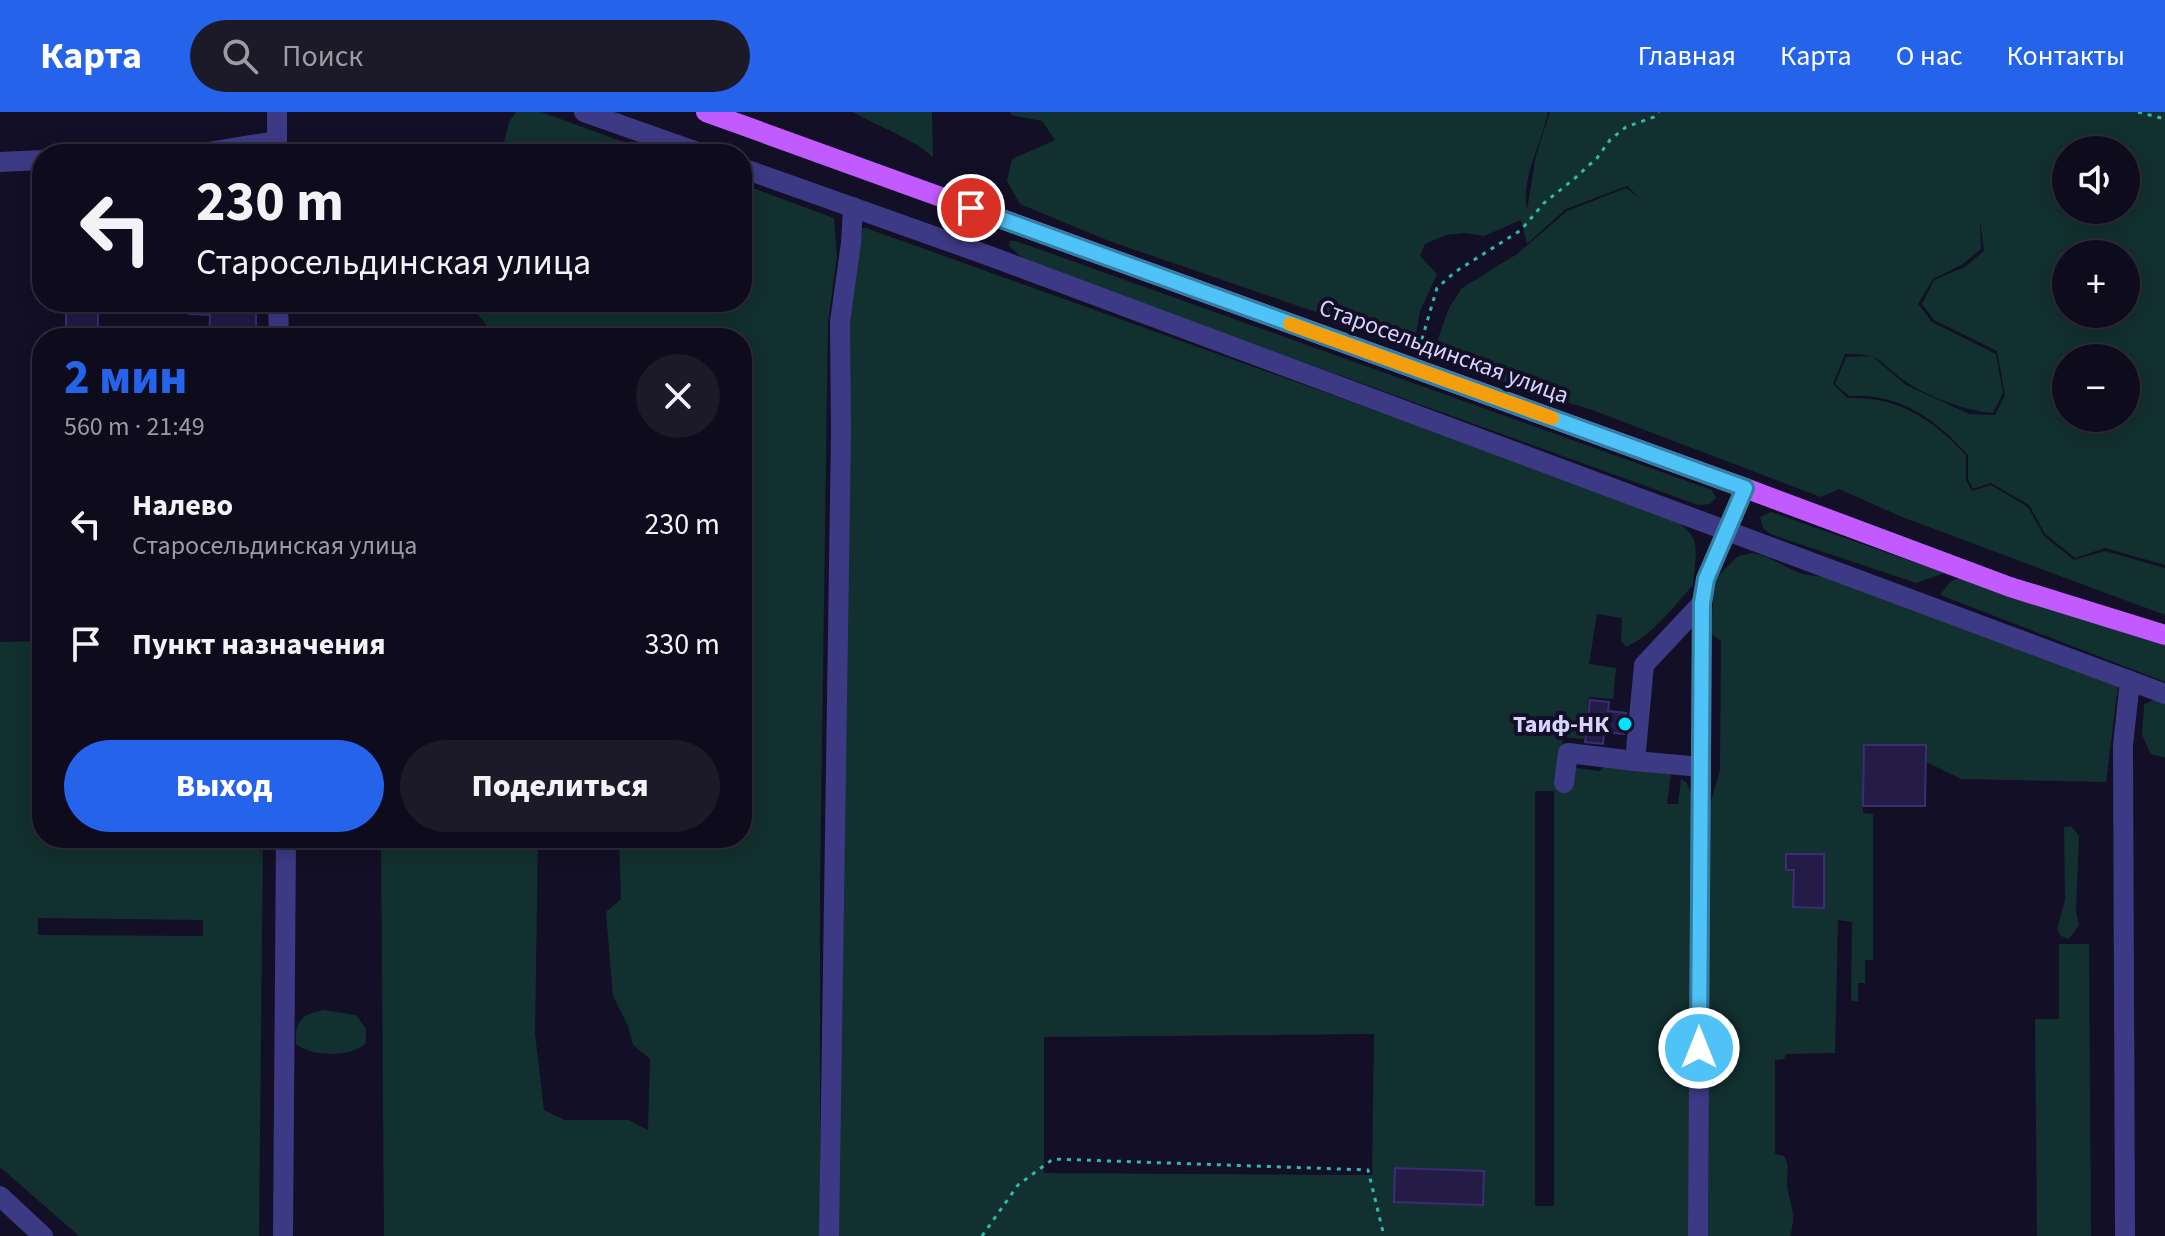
<!DOCTYPE html>
<html lang="ru">
<meta charset="utf-8">
<style>
body{margin:0;font-family:"Source Sans 3",sans-serif;background:#1c1929;color:#f1f3f6;height:100vh;display:flex;flex-direction:column;font-size:30px;white-space:nowrap}
*{box-sizing:border-box;margin:0}
p{font-size:26px;color:#9b9ba3}
.icon{flex:none;width:44px;height:44px;fill:none;stroke:currentColor;stroke-width:2;stroke-linecap:round;stroke-linejoin:round}
.map{position:relative;flex:1;overflow:hidden}
.side{position:absolute;left:32px;top:216px;width:720px;height:520px;display:flex;flex-direction:column;background:#0e0b1c;border-radius:32px;box-shadow:0 4px 20px #0003,0 0 0 2px #2e2b3b}
.side>*{flex:none}
.top-card{position:absolute;left:32px;top:32px;width:720px;height:168px;border-radius:32px;box-shadow:0 4px 20px #0003,0 0 0 2px #2e2b3b;background:#0e0b1c;color:#f1f3f6;overflow:hidden}
.controls{position:absolute;left:2052px;top:24px;display:grid;gap:16px}
.controls a{display:grid;place-items:center;width:88px;height:88px;border-radius:50%;background:#0e0b1c;box-shadow:0 4px 20px #0003,0 0 0 2px #2e2b3b;font-size:40px}
.pin{position:absolute;display:grid;place-items:center;width:68px;height:68px;color:#fff;margin:-34px;border:4px solid #fff;border-radius:50%;box-shadow:0 2px 8px #0007}
.me{position:absolute;width:88px;margin:-44px;rotate:0deg;stroke-linejoin:round;filter:drop-shadow(0 0 6px #0008)}
.turn{display:flex;align-items:center;gap:28px;height:168px;padding:0 32px;font-size:36px}
.turn .icon{width:104px;height:104px;stroke-width:2.5}
.turn b{display:block;font-size:56px;line-height:68px}
.round{display:grid;place-items:center;flex:none;width:84px;height:84px;border-radius:42px;background:#1c1929}
.headline{display:flex;align-items:center;justify-content:space-between;height:136px;padding:0 32px}
h1{font-size:48px;font-weight:800;line-height:60px;color:#2563eb}
.primary-button{display:flex;gap:16px;margin-top:auto;padding:16px 32px}
.primary-button a{flex:1;height:92px;border-radius:48px;background:#2563eb;color:#fff;font-size:32px;font-weight:800;line-height:92px;text-align:center}
.primary-button a+a{background:#1c1929;color:#f1f3f6}
ul{padding:0;list-style:none}
li{display:flex;align-items:center;gap:24px;height:120px;padding:0 32px}
li div{flex:1}
li b{display:block;font-size:30px}
li em{font-style:normal}
header{display:flex;align-items:center;gap:48px;box-sizing:border-box;height:112px;padding:0 40px;background:#2563eb;color:#fff}
header strong{font-size:38px}
nav{display:flex;gap:44px;margin-inline-start:auto;font-size:28px}
.search{width:560px;height:72px;background:#1c1929;display:flex;align-items:center;gap:20px;box-sizing:border-box;padding:0 28px;border-radius:44px;color:#9b9ba3;font-size:30px}
.map>svg:first-child{display:block}
.green{fill:#12302f;fill-rule:evenodd}
.building{fill:#241b47;stroke:#3b2d73;stroke-width:2}
.lines{fill:none;stroke-linecap:round;stroke-linejoin:round}
.path{stroke:#2fb8b0;stroke-width:3;stroke-dasharray:4 6;stroke-linecap:butt}
.minor{stroke:#3d3a85;stroke-width:20}
.major{stroke:#c25bff;stroke-width:20}
.route-casing{stroke:#337fa1;stroke-width:20}
.route{stroke:#4fc3f7;stroke-width:14}
.slow{stroke:#f59e0b;stroke-width:14}
.poi-dot{fill:#00e5ff;stroke:#130f26;stroke-width:3}
.labels{text-anchor:middle;stroke-width:8;stroke-linejoin:round;paint-order:stroke}
.street-label{font-size:24px;fill:#d9d4ff;stroke:#130f26}
.poi-label{font-size:24px;font-weight:bold;fill:#d9d4ff;stroke:#130f26;text-anchor:end}
</style>
<header>
<strong>Карта</strong>
<div class="search"><svg class="icon" aria-label="search" viewBox="0 0 24 24"><circle cx="10" cy="10" r="6"/><path d="M15 15l6 6"/></svg>Поиск</div>
<nav><a>Главная</a><a>Карта</a><a>О нас</a><a>Контакты</a></nav>
</header>
<div class="map">
<svg width="2165" height="1124" viewBox="0 0 2165 1124">
<rect width="100%" height="100%" fill="#130f26"/>
<g class="green">
<polygon points="516,0 541,0 657,42 501,42 509,10"/>
<path d="M853,0H932L933,45C913,27 878,14 853,0Z"/>
<path d="M1010,0H1548C1542,32 1521,64 1527,98L1536,43L1550,0H2165V453L2105,436L2075,446L2045,422L2029,393L1991,371L1973,377L1968,367V343C1935,307 1900,281 1849,284L1835,272L1846,245L1872,244L1906,273L1969,302L1995,303L2005,283L1997,239L1934,208L1922,192L1934,168L1965,155L1984,139L1980,108L1981,137L1963,152L1933,167L1918,192L1932,210L1996,242L2003,281L1993,301C1966,299 1928,285 1905,269C1876,249 1884,242 1845,242L1833,272L1848,286C1898,284 1932,307 1966,343V368L1972,379L1991,373L2028,395L2044,424L2074,448L2105,439L2165,456V503L1902,405L1839,377L1821,385L1595,299L1475,261L1443,244L1438,227L1449,196L1462,176L1517,142L1567,99L1626,76L1641,87L1627,74L1566,97L1527,132L1521,108L1484,124L1464,121L1446,123L1425,132L1420,144L1437,162L1420,199L1415,228L1386,224L1109,129L1020,92L1007,69L1012,47L1055,28L1042,9L1011,3ZM2066,38H2126V98H2066ZM2066,142H2126V202H2066ZM2066,246H2126V306H2066Z"/>
<polygon points="742,72 834,106 837,144 828,210 820,772 820,1124 384,1124 381,726 538,726 535,922 544,998 565,1008 629,1008 648,1018 650,947 633,933 628,914 613,884 606,800 621,787 619,726 742,726 742,226 497,226 468,190 742,190"/>
<path d="M866,116L1606,381C1628,389 1686,405 1694,428C1698,440 1694,460 1693,473C1674,494 1653,523 1626,535L1621,529L1622,506L1597,502L1589,552L1616,556L1613,587L1589,585L1584,627L1563,625L1558,673L1576,656L1600,659L1604,654L1671,662L1667,692H1678L1681,667L1686,670L1692,682L1691,1124H838L844,213L858,117ZM1535,679H1554V1094H1535ZM1374,922L1372,1063L1044,1061V925Z"/>
<polygon points="1010,129 1016,129 1712,378 1716,386 1710,392 1698,393 1056,161 1023,147 1009,134"/>
<polygon points="1771,400 1945,461 1916,471 1770,422 1763,416 1760,405"/>
<path d="M1753,441C1783,447 1791,466 1825,464L2118,574L2106,670L1961,667L1926,650V632H1863V701L1873,702V848H1865V871H1858V889H1851L1852,810L1838,808L1835,941L1786,942L1784,947L1775,948V1042L1784,1044C1790,1054 1787,1059 1787,1070C1788,1092 1798,1098 1790,1124H1708L1710,693L1720,658L1721,529L1711,522L1714,468L1738,444Z"/>
<polygon points="1960,466 2165,533 2165,570 1940,483 1951,469"/>
<path d="M42,529V726H263L259,1124H79L0,1055V530ZM38,806L203,808V824L38,823Z"/>
<polygon points="2153,588 2165,589 2165,646 2151,642 2142,623 2144,593"/>
<polygon points="2071,714 2079,724 2076,800 2079,813 2069,827 2061,824 2057,817 2065,788 2064,715"/>
<polygon points="2059,832 2089,832 2091,1124 2037,1124 2035,907 2059,907"/>
<path d="M323,898L356,903L366,917V931C351,946 311,945 296,932C294,910 302,902 323,898Z"/>
</g>
<g class="building">
<rect x="66" y="190" width="32" height="36"/>
<polygon points="189,190 256,190 256,226 209,226 210,203 189,202"/>
<polygon points="1590,588 1609,590 1608,599 1626,601 1624,622 1604,620 1603,632 1585,630"/>
<polygon points="1864,633 1926,633 1925,694 1863,694"/>
<polygon points="1786,742 1824,742 1824,796 1793,795 1794,758 1786,758"/>
<polygon points="1395,1056 1484,1059 1483,1093 1394,1090"/>
</g>
<g class="lines">
<g class="path">
<polyline points="2138,0 2165,7"/>
<polyline points="1419,237 1437,176 1455,160 1521,118 1544,91 1574,67 1597,46 1610,28 1626,15 1654,5 1659,0"/>
<polyline points="982,1124 1018,1073 1053,1047 1368,1058 1384,1124"/>
</g>
<g class="minor">
<polyline points="584,0 703,42"/>
<polyline points="196,42 276,29"/>
<polyline points="277,42 277,0"/>
<polyline points="0,50 42,48"/>
<polyline points="742,56 984,142 2165,582"/>
<polyline points="278,190 279,226"/>
<polyline points="1701,655 1635,649 1644,553 1702,491"/>
<polyline points="1564,671 1568,641 1635,649"/>
<polyline points="0,1084 43,1124"/>
<polyline points="283,1124 286,726"/>
<polyline points="829,1124 841,320 840,210 851,131 853,95"/>
<polyline points="1698,1124 1702,491 1706,467 1745,376"/>
<polyline points="2125,1124 2123,633 2130,569"/>
</g>
<polyline class="major" points="706,0 1745,376 2010,475 2165,523"/>
</g>
<g class="lines">
<g class="route-casing">
<polyline id="route" points="971,96 1745,376 1706,467 1702,491 1699,936"/>
</g>
<use href="#route" class="route"/>
<polyline class="slow" points="1290,212 1552,306"/>
</g>
<circle class="poi-dot" cx="1625" cy="612" r="8"/>
<g class="labels">
<g class="street-label">
<text transform="translate(1444 239) rotate(20)" y="8">Старосельдинская улица</text>
</g>
<g class="poi-label">
<text x="1609" y="620">Таиф-НК</text>
</g>
</g>
</svg>
<div class="controls">
<a><svg class="icon" aria-label="sound" viewBox="0 0 24 24"><path d="M4 9h4l5-4v14l-5-4H4zM17 9q2 3 0 6"/></svg></a>
<a>+</a>
<a>−</a>
</div>
<div class="pin" style="left:971px;top:96px;background:#d93025"><svg class="icon" aria-label="arrive" viewBox="0 0 24 24"><path d="M6 21V4h12l-3 4 3 4H6"/></svg></div>
<svg class="me" style="left:1699px;top:936px" viewBox="-20 -20 40 40"><circle r="17" fill="#4fc3f7" stroke="#fff" stroke-width="3"/><path d="M0-11L8 9 0 5-8 9z" fill="#fff"/></svg>
<div class="top-card">
<div class="turn"><svg class="icon" aria-label="left" viewBox="0 0 24 24"><path d="M17 20v-9H6M10 6l-5 5 5 5"/></svg><div><b>230 m</b>Старосельдинская улица</div></div>
</div>
<section class="side">
<div class="headline"><div><h1>2 мин</h1><p>560 m · 21:49</p></div><a class="round"><svg class="icon" aria-label="close" viewBox="0 0 24 24"><path d="M6 6l12 12M18 6L6 18"/></svg></a></div>
<ul>
<li><svg class="icon" aria-label="left" viewBox="0 0 24 24"><path d="M17 20v-9H6M10 6l-5 5 5 5"/></svg><div><b>Налево</b><p>Старосельдинская улица</p></div><em>230 m</em></li>
<li><svg class="icon" aria-label="arrive" viewBox="0 0 24 24"><path d="M6 21V4h12l-3 4 3 4H6"/></svg><div><b>Пункт назначения</b></div><em>330 m</em></li>
</ul>
<div class="primary-button"><a>Выход</a><a>Поделиться</a></div>
</section>
</div>
